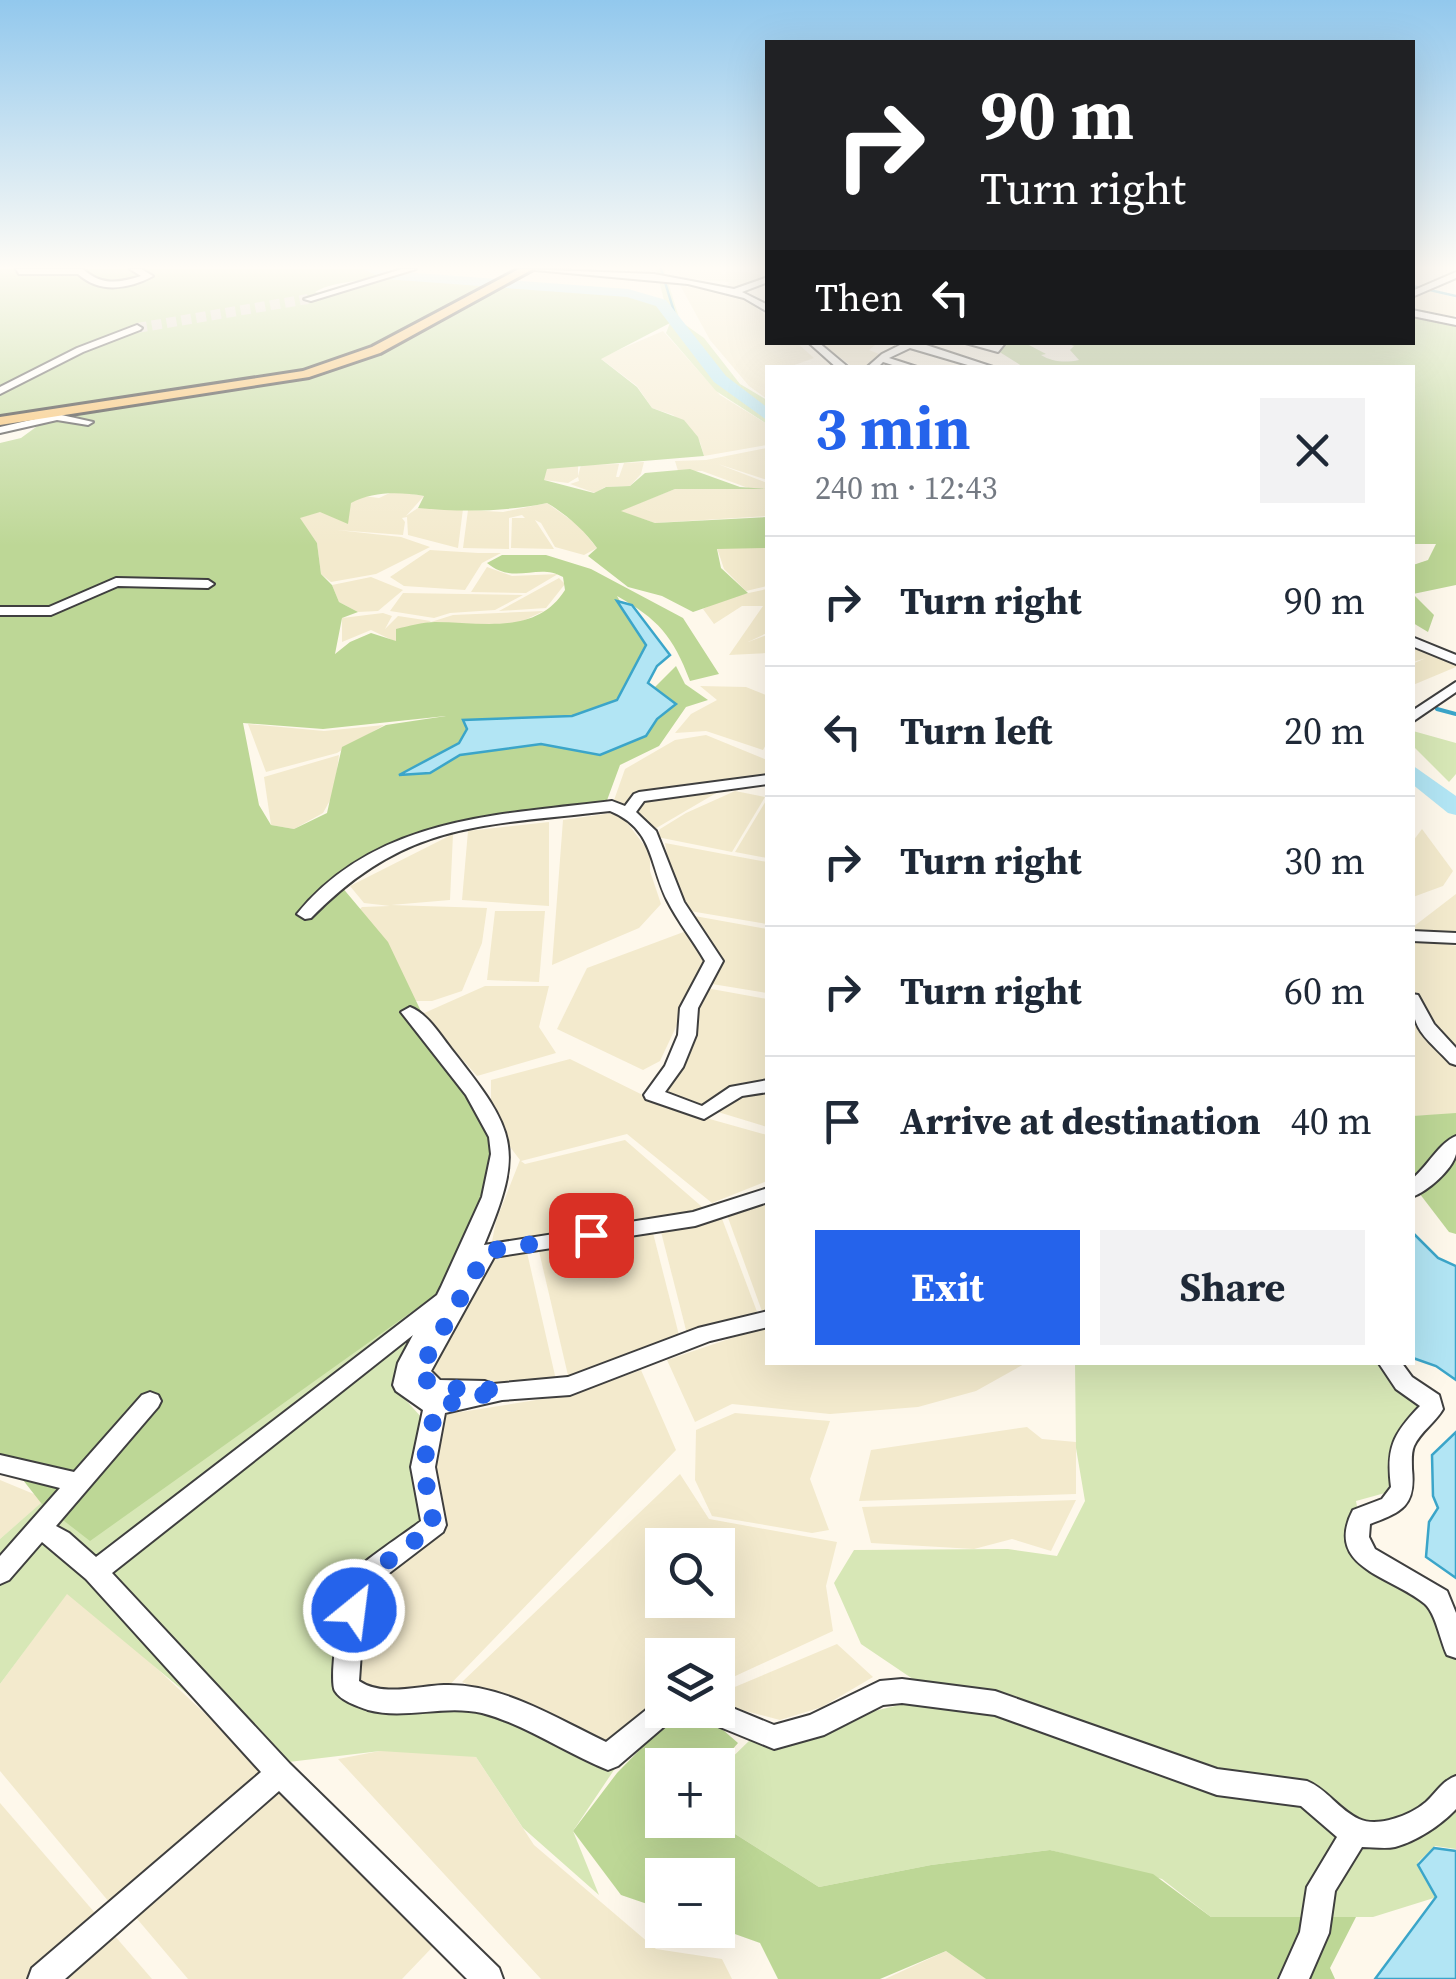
<!DOCTYPE html>
<meta charset="utf-8">
<style>
body{margin:0;font-family:"Source Serif 4",serif;background:#f2f2f3;color:#1f2937;height:100vh;display:flex;flex-direction:column;font-size:38px;white-space:nowrap}
*{box-sizing:border-box;margin:0}
p{font-size:32px;color:#747a83}
.icon{flex:none;width:55px;height:55px;fill:none;stroke:currentColor;stroke-width:2;stroke-linecap:round;stroke-linejoin:round}
.map{position:relative;flex:1;overflow:hidden}
.side{position:absolute;left:765px;top:365px;width:650px;height:1000px;display:flex;flex-direction:column;background:#fff;border-radius:0px;box-shadow:0 10px 40px #0002}
.side>*{flex:none}
.banner{position:absolute;left:765px;top:40px;width:650px;height:305px;border-radius:0px;box-shadow:0 10px 40px #0002;background:#202124;color:#fff;overflow:hidden}
.tools{position:absolute;left:645px;top:1528px;display:grid;gap:20px}
.tools a{display:grid;place-items:center;width:90px;height:90px;border-radius:0px;background:#fff;box-shadow:0 10px 40px #0002;font-size:50px}
.pin{position:absolute;display:grid;place-items:center;width:85px;height:85px;color:#fff;margin:-42px;border-radius:20px;box-shadow:0 5px 15px #0006}
.me{position:absolute;width:110px;margin:-55px;rotate:29deg;stroke-linejoin:round;filter:drop-shadow(0 0 8px #0008)}
.turn{display:flex;align-items:center;gap:35px;height:210px;padding:0 50px;font-size:45px}
.turn .icon{width:130px;height:130px;stroke-width:2.5}
.turn b{display:block;font-size:70px;line-height:85px}
.then{display:flex;align-items:center;height:95px;padding:0 50px;background:#0003;gap:20px;font-size:38px}
.round{display:grid;place-items:center;flex:none;width:105px;height:105px;border-radius:0px;background:#f2f2f3}
.head{display:flex;align-items:center;justify-content:space-between;height:170px;padding:0 50px}
h1{font-size:60px;font-weight:700;line-height:75px;color:#2563eb}
.button{display:flex;gap:20px;margin-top:auto;padding:20px 50px}
.button a{flex:1;height:115px;border-radius:0px;background:#2563eb;color:#fff;font-size:40px;font-weight:700;line-height:115px;text-align:center}
.button a+a{background:#f2f2f3;color:#1f2937}
ul{padding:0;list-style:none}
li{display:flex;align-items:center;gap:30px;height:130px;padding:0 50px;border-top:2px solid #e0e1e3}
li div{flex:1}
li b{display:block;font-size:38px}
li em{font-style:normal}
.map>svg:first-child{display:block}
.farmland{fill:#f3eacd;fill-rule:evenodd}
.green{fill:#d7e7b6}
.forest{fill:#bdd796;fill-rule:evenodd}
.water{fill:#b2e5f4;stroke:#3ba5c9;stroke-width:2.5}
.lines{fill:none;stroke-linecap:round;stroke-linejoin:round}
.stream-far1{stroke:#3ba5c9;stroke-width:2.5}
.stream{stroke:#3ba5c9;stroke-width:4}
.river{fill:#b2e5f4;fill-rule:evenodd}
.minor-tunnel{stroke:#dad5ca;stroke-width:10;stroke-dasharray:10 5;stroke-linecap:butt}
.minor-casing{stroke:#3f3f3f;stroke-width:4}
.major-casing{stroke:#1d1d1d;stroke-width:6}
.minor{fill:#fff;fill-rule:evenodd}
.major{fill:#f4bc65;fill-rule:evenodd}
.route{stroke:#2563eb;stroke-width:18;stroke-dasharray:0 32.4}
</style>
<div class="map">
<svg width="1456" height="1979" viewBox="0 0 1456 1979">
<rect width="100%" height="100%" fill="#fef8eb"/>
<g class="farmland">
<polygon points="677,269 718,269 724,275 727,271 755,273 767,278 741,289 727,285 730,282 680,278"/>
<polygon points="680,285 744,298 767,316 768,342 797,343 814,358 789,367 768,368 767,399 749,386 710,340"/>
<polygon points="1426,290 1456,298 1456,315 1447,319 1413,311 1413,296"/>
<polygon points="663,331 720,395 767,424 767,445 704,456 700,442 673,415 652,408 637,386 600,358"/>
<polygon points="858,342 875,345 869,350 882,355 865,367 853,367 820,343"/>
<polygon points="767,448 767,480 718,464 767,483 767,516 655,523 619,511 675,489 751,489 702,471 678,471 675,461 706,460"/>
<polygon points="644,462 641,474 630,486 605,487 595,493 570,484 579,481 578,477 568,483 544,480 540,474 546,469 578,465 578,476 581,465 619,464 616,477 619,477 624,463"/>
<polygon points="394,491 424,496 406,516 418,508 463,509 458,548 408,535 407,517 402,518 405,522 403,535 337,530 401,537 430,547 376,574 331,582 321,574 317,543 299,518 363,496 379,498"/>
<polygon points="547,503 578,525 597,548 584,555 555,547 541,523 535,520 554,549 511,548 512,518 525,518 522,515 509,518 509,549 463,548 468,510 503,512"/>
<polygon points="717,548 767,548 767,586 746,591 724,569"/>
<polygon points="430,550 478,553 501,553 482,563 465,590 404,586 390,577"/>
<polygon points="487,567 512,576 558,574 526,593 471,592"/>
<polygon points="371,577 403,590 378,611 358,612 339,602 332,585"/>
<polygon points="559,578 565,584 546,608 499,611"/>
<polygon points="767,589 767,633 748,642 767,635 767,653 729,655 763,606 742,606 714,624 703,609 725,598"/>
<polygon points="403,593 523,595 495,610 450,613 434,618 390,611"/>
<polygon points="544,611 512,626 431,622 453,615"/>
<polygon points="383,613 392,616 385,629 398,616 431,621 396,642 371,630 342,642 342,618"/>
<polygon points="1413,645 1456,665 1456,667 1413,685 1412,664 1426,658 1413,662"/>
<polygon points="700,686 746,687 766,695 768,741 763,750 706,731 675,733 691,714 717,700"/>
<polygon points="248,724 324,731 384,725 337,753 266,772"/>
<polygon points="706,735 767,760 767,777 735,782 653,830 613,803 625,769 675,740"/>
<polygon points="339,755 334,793 323,813 294,829 271,825 264,777"/>
<polygon points="735,791 765,797 732,852 657,837 660,829 686,813"/>
<polygon points="767,799 767,858 735,852"/>
<polygon points="619,812 650,853 650,871 661,904 639,928 552,965 563,820"/>
<polygon points="549,822 549,906 462,900 468,831"/>
<polygon points="1422,829 1453,871 1443,886 1413,897 1413,841"/>
<polygon points="453,834 450,900 391,905 487,908 482,943 462,991 432,1001 377,1001 316,956 362,907 390,906 364,903 350,886"/>
<polygon points="665,843 767,862 767,924 684,910 674,896"/>
<polygon points="1456,894 1456,938 1413,929 1413,927"/>
<polygon points="495,911 545,911 539,982 487,980"/>
<polygon points="689,915 767,929 767,993 712,984 713,961"/>
<polygon points="689,930 707,961 660,1061 643,1070 557,1029 587,968"/>
<polygon points="1413,938 1456,946 1456,1114 1413,1116"/>
<polygon points="485,986 549,986 539,1027 556,1053 477,1076 422,1014"/>
<polygon points="706,988 767,999 767,1079 735,1084 702,1105 662,1092"/>
<polygon points="570,1059 667,1107 767,1135 767,1181 712,1203 627,1134 521,1161 525,1164 625,1140 708,1212 491,1247 496,1221 520,1160 491,1122 491,1080"/>
<polygon points="767,1091 767,1127 718,1112 741,1095"/>
<polygon points="767,1202 767,1313 763,1314 727,1215"/>
<polygon points="721,1216 759,1317 687,1334 660,1228"/>
<polygon points="652,1229 680,1339 570,1384 538,1247"/>
<polygon points="526,1248 556,1380 493,1385 444,1383 426,1369 491,1254"/>
<polygon points="767,1326 768,1362 1026,1363 976,1391 918,1407 830,1414 732,1404 695,1422 667,1360"/>
<polygon points="641,1370 676,1450 438,1697 346,1686 354,1590 431,1467 442,1415 574,1394"/>
<polygon points="735,1413 830,1421 810,1479 829,1530 812,1533 712,1516 695,1480 696,1430"/>
<polygon points="1027,1427 1042,1439 1076,1442 1076,1494 859,1501 871,1450"/>
<path d="M680,1474L709,1519L837,1542L826,1586L833,1631L718,1684V1655H662V1710L615,1751L462,1682ZM662,1545H718V1600H662Z"/>
<polygon points="0,1480 46,1499 0,1539"/>
<polygon points="1076,1500 1051,1551 1012,1539 974,1549 871,1543 862,1507"/>
<polygon points="67,1593 149,1661 267,1772 114,1908 0,1771 0,1684"/>
<polygon points="837,1644 873,1677 822,1707 780,1720 718,1704 718,1694"/>
<polygon points="411,1745 476,1757 534,1845 656,1949 722,1959 732,1979 541,1979 338,1759"/>
<polygon points="274,1779 444,1935 402,1979 188,1979 133,1914"/>
<polygon points="0,1803 152,1979 0,1979"/>
<polygon points="946,1951 986,1979 885,1979"/>
</g>
<g class="green">
<polygon points="656,269 664,269 680,321 704,338 740,384 767,400 767,424 716,391 666,333 670,323"/>
<polygon points="1413,731 1456,743 1456,774 1449,782 1413,746"/>
<polygon points="476,1213 404,1352 392,1385 423,1419 429,1529 363,1580 354,1693 508,1710 616,1767 573,1831 599,1895 523,1828 476,1757 380,1751 272,1764 67,1594 0,1684 0,1539 41,1503 117,1462"/>
<polygon points="1075,1363 1384,1363 1387,1378 1432,1409 1385,1493 1356,1501 1366,1556 1425,1592 1456,1644 1456,1849 1435,1846 1418,1862 1437,1897 1373,1917 1211,1917 1162,1879 1050,1850 931,1865 819,1887 713,1820 718,1820 718,1771 750,1740 938,1696 861,1644 834,1583 854,1550 1008,1549 1057,1556 1085,1501 1076,1448"/>
</g>
<g class="forest">
<path d="M0,269H372L388,274C365,283 338,279 315,292L326,294L299,302L390,277L640,295L655,301L670,323L601,359L637,387L652,408L684,420L698,437L704,456L547,469L544,480L594,493L606,487L630,486L645,473L690,469L740,487L766,489H675L621,511L655,523L767,517V548L717,549L721,568L748,593L693,612L662,596L628,587L588,556L597,548C584,530 566,514 547,503C504,512 462,512 418,508L424,496C400,492 373,491 351,503L348,524L320,512L300,518L317,543L321,574L332,585L339,602L358,612L342,618L335,654L350,642L371,633L396,641V629C409,626 422,622 435,622C481,622 536,636 565,590L563,577C537,562 515,586 487,563L502,555H546L591,569L683,618L719,674L690,681C673,636 658,619 617,596L646,645L621,692L654,688L676,666L685,684L708,700L686,707L659,746L620,765L606,803L456,821L390,843L336,880L388,942L438,1047L501,1156L466,1255L438,1293L90,1541L41,1503L5,1457L0,1458V443L21,438L47,419L0,420V395L90,349L53,359L0,390ZM446,716L386,725L342,747L327,813L294,829L271,825L259,805L243,723L323,729Z"/>
<path d="M1413,314L1456,323V585L1413,594L1434,615L1428,632L1413,623V565L1428,560L1436,544H1413L1412,368H1025L998,351L1000,343H1036L1027,344L1046,354L1041,355C1052,362 1066,363 1079,360L1070,350L1074,346L1066,343L1412,342Z"/>
<polygon points="1456,1113 1456,1234 1449,1232 1413,1185 1412,1116"/>
<polygon points="670,1719 722,1729 738,1743 718,1766 662,1765 662,1820 713,1820 819,1887 931,1865 1050,1850 1153,1874 1211,1917 1356,1917 1330,1968 1335,1979 986,1979 946,1951 880,1979 778,1979 760,1943 718,1928 718,1875 662,1875 662,1909 621,1895 573,1831 617,1773"/>
</g>
<g class="water">
<polygon points="617,601 632,605 670,655 657,666 648,683 676,704 657,719 646,736 600,755 541,744 460,755 430,773 399,775 459,743 467,729 463,720 572,716 617,700 646,645"/>
<polygon points="1413,1233 1438,1258 1456,1266 1456,1380 1436,1366 1413,1358"/>
<polygon points="1456,1432 1456,1578 1426,1557 1429,1522 1438,1508 1433,1496 1432,1455"/>
<polygon points="1434,1848 1456,1851 1456,1979 1375,1979 1436,1897 1418,1865"/>
</g>
<g class="lines">
<g class="stream-far1">
<polyline points="661,269 676,318"/>
<polyline points="1412,286 1456,296"/>
</g>
<polyline class="stream" points="1437,709 1456,714"/>
<g class="river">
<polygon points="363,269 628,289 666,300 726,376 768,408 768,421 714,382 656,306 627,297 385,279"/>
<polygon points="1412,765 1456,796 1456,815 1448,813 1412,784"/>
</g>
<polyline class="minor-tunnel" points="137,328 308,299"/>
<g class="minor-casing">
<g id="minor">
<path d="M16,269H83C101,286 119,283 141,276L130,269H141L153,276C129,289 100,294 78,274H19Z"/>
<polygon points="402,269 416,269 311,301 304,299"/>
<polygon points="524,269 654,274 734,289 768,277 768,282 742,292 768,305 768,312 744,298 688,284"/>
<polygon points="1456,272 1456,278 1412,297 1412,291"/>
<polygon points="1412,310 1456,319 1456,325 1412,316"/>
<polygon points="137,325 142,328 140,330 83,352 0,394 0,387 77,348"/>
<polygon points="808,342 818,342 849,368 837,368"/>
<polygon points="894,342 917,342 996,368 978,368 910,348 889,358 920,368 902,368 883,362 877,368 866,368 882,354 900,345"/>
<polygon points="962,342 995,345 996,342 1006,342 998,352"/>
<polygon points="57,414 93,422 88,425 57,420 0,433 0,427"/>
<polygon points="116,578 208,580 214,584 208,588 118,586 51,615 0,615 0,607 49,607"/>
<polygon points="1412,637 1456,655 1456,664 1412,646"/>
<polygon points="1456,682 1456,692 1412,722 1412,711"/>
<path d="M768,775V784L644,801L636,812L656,831L684,902L723,961L698,1008L696,1035L683,1067L665,1092L702,1106L730,1087L768,1080V1092L742,1096L704,1119L646,1099L644,1095L665,1066L678,1035L680,1008L705,961C693,940 678,922 667,900C649,863 654,829 610,811C483,826 407,820 311,918L305,919L297,914C376,817 498,815 612,801L625,806L634,794L639,792Z"/>
<polygon points="1412,931 1456,933 1456,943 1412,941"/>
<path d="M1412,994L1418,995L1434,1024L1456,1048V1065L1450,1063C1425,1036 1412,1032 1412,994Z"/>
<path d="M410,1007C427,1013 441,1036 452,1050C516,1131 525,1148 484,1245L693,1212L768,1188V1202L695,1226L494,1257L431,1371L440,1380L485,1381L493,1384L568,1377L698,1328L768,1311V1327L710,1341L570,1395L502,1400L445,1413L435,1467L446,1525L443,1532L371,1587L362,1638L359,1681C383,1697 417,1686 444,1685C501,1683 556,1718 606,1742L656,1702L662,1699V1710H678L674,1718L618,1766L608,1770C565,1753 527,1725 482,1713C444,1704 405,1720 368,1710C357,1706 341,1701 335,1691C328,1679 342,1592 349,1578C357,1564 406,1533 421,1521L411,1467L423,1410L396,1391L393,1385L398,1363L413,1335L112,1573L290,1764L499,1968L503,1979H467L279,1791L65,1979H28L32,1968L261,1772L86,1579L42,1542L9,1580L0,1584V1556L60,1488L0,1473V1455L74,1472L142,1395L150,1392L158,1395L161,1401L158,1407L56,1526L69,1533L96,1557L437,1295L441,1287L482,1197L491,1154L489,1137L466,1095L401,1012Z"/>
<path d="M1456,1136C1456,1142 1456,1148 1456,1154C1452,1170 1428,1191 1412,1197V1179C1428,1166 1439,1143 1456,1136Z"/>
<path d="M1378,1362H1401L1412,1377L1439,1395L1443,1409C1436,1422 1420,1432 1414,1446C1411,1453 1412,1462 1412,1469C1416,1506 1402,1512 1370,1524L1369,1537L1375,1549L1447,1591L1456,1613V1658L1447,1655C1440,1640 1436,1614 1425,1604C1392,1576 1323,1568 1353,1510L1382,1499L1391,1487C1386,1448 1393,1434 1420,1406L1396,1389Z"/>
<path d="M902,1679L995,1691L1217,1769L1307,1781C1327,1789 1339,1810 1359,1819C1378,1828 1411,1815 1426,1802C1437,1792 1442,1781 1456,1776V1809C1441,1825 1417,1841 1395,1847C1385,1849 1373,1847 1362,1847L1335,1891L1329,1933L1309,1979H1279L1300,1932L1307,1887L1337,1837L1301,1806L1217,1795L995,1715L902,1703L883,1705L824,1735L774,1749L698,1718L694,1710H718V1702L774,1725L810,1715L880,1681Z"/>
</g>
</g>
<g class="major-casing">
<polygon id="major" points="519,269 533,269 380,353 309,377 0,425 0,417 303,371 372,347"/>
</g>
<use href="#minor" class="minor"/>
<use href="#major" class="major"/>
</g>
<linearGradient id="sky" x2="0" y2="1"><stop stop-color="#92c8ed"/><stop offset="0.49" stop-color="#fffcf6"/><stop offset="1" stop-color="#fffcf6" stop-opacity="0"/></linearGradient>
<rect width="1456" height="546" fill="url(#sky)"/>
<g class="lines">
<polyline class="route" points="354,1610 360,1582 434,1526 423,1467 436,1407 502,1390 436,1388 418,1373 487,1251 591,1235"/>
</g>
</svg>
<div class="tools">
<a><svg class="icon" aria-label="search" viewBox="0 0 24 24"><circle cx="10" cy="10" r="6"/><path d="M15 15l6 6"/></svg></a>
<a><svg class="icon" aria-label="layers" viewBox="0 0 24 24"><path d="M12 4l9 5-9 5-9-5zM3 14l9 5 9-5"/></svg></a>
<a>+</a>
<a>−</a>
</div>
<div class="pin" style="left:591px;top:1235px;background:#d93025"><svg class="icon" aria-label="arrive" viewBox="0 0 24 24"><path d="M6 21V4h12l-3 4 3 4H6"/></svg></div>
<svg class="me" style="left:354px;top:1610px" viewBox="-20 -20 40 40"><circle r="17" fill="#2563eb" stroke="#fff" stroke-width="3"/><path d="M0-11L8 9 0 5-8 9z" fill="#fff"/></svg>
<div class="banner">
<div class="turn"><svg class="icon" aria-label="right" viewBox="0 0 24 24"><path d="M7 20v-9h11M14 6l5 5-5 5"/></svg><div><b>90 m</b>Turn right</div></div>
<div class="then">Then<svg class="icon" aria-label="left" viewBox="0 0 24 24"><path d="M17 20v-9H6M10 6l-5 5 5 5"/></svg></div>
</div>
<section class="side">
<div class="head"><div><h1>3 min</h1><p>240 m · 12:43</p></div><a class="round"><svg class="icon" aria-label="close" viewBox="0 0 24 24"><path d="M6 6l12 12M18 6L6 18"/></svg></a></div>
<ul>
<li><svg class="icon" aria-label="right" viewBox="0 0 24 24"><path d="M7 20v-9h11M14 6l5 5-5 5"/></svg><div><b>Turn right</b></div><em>90 m</em></li>
<li><svg class="icon" aria-label="left" viewBox="0 0 24 24"><path d="M17 20v-9H6M10 6l-5 5 5 5"/></svg><div><b>Turn left</b></div><em>20 m</em></li>
<li><svg class="icon" aria-label="right" viewBox="0 0 24 24"><path d="M7 20v-9h11M14 6l5 5-5 5"/></svg><div><b>Turn right</b></div><em>30 m</em></li>
<li><svg class="icon" aria-label="right" viewBox="0 0 24 24"><path d="M7 20v-9h11M14 6l5 5-5 5"/></svg><div><b>Turn right</b></div><em>60 m</em></li>
<li><svg class="icon" aria-label="arrive" viewBox="0 0 24 24"><path d="M6 21V4h12l-3 4 3 4H6"/></svg><div><b>Arrive at destination</b></div><em>40 m</em></li>
</ul>
<div class="button"><a>Exit</a><a>Share</a></div>
</section>
</div>
